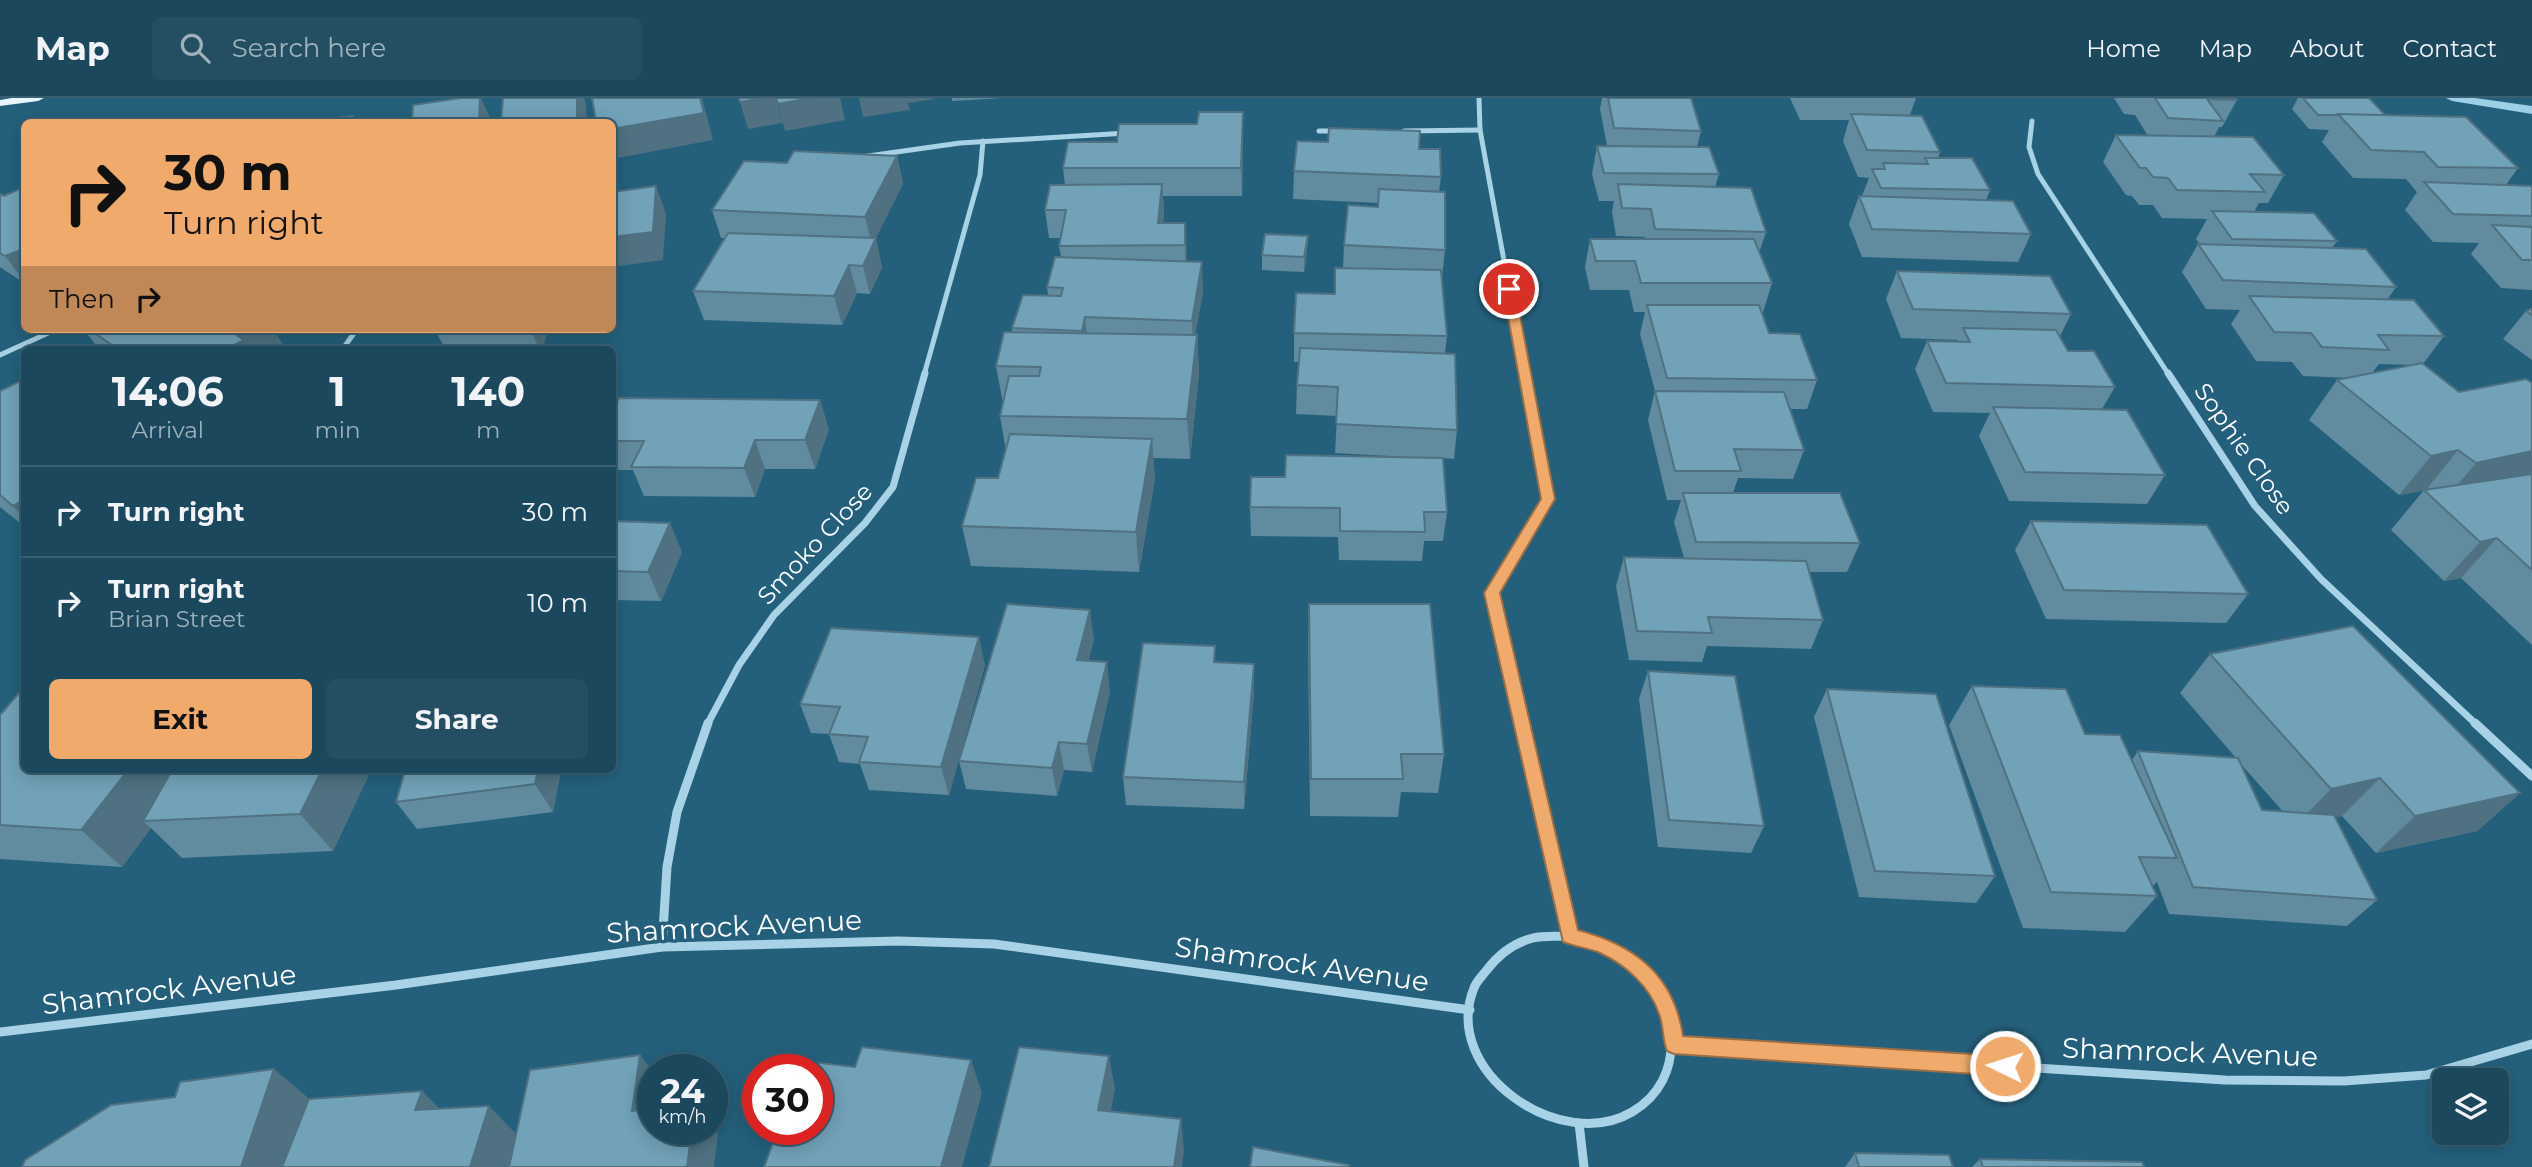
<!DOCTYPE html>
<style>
body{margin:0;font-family:Montserrat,sans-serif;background:#244f63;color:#f1f3f6;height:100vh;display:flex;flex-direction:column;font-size:26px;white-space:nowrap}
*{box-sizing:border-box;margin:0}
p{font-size:23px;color:#a0b2bc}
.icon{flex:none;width:38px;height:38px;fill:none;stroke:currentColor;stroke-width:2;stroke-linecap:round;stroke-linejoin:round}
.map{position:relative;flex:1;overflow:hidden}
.drawer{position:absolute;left:21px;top:248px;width:595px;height:427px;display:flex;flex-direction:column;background:#1b485d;border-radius:10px;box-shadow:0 4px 18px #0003,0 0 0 2px #396072}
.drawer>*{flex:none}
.banner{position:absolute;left:21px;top:21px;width:595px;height:214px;border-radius:10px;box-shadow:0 4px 18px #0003,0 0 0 2px #396072;background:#efaa6c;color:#111;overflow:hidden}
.tools{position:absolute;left:2432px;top:970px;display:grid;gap:14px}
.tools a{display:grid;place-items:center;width:77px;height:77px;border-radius:10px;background:#1b485d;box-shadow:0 4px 18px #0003,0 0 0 2px #396072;font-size:35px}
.speed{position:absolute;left:637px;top:956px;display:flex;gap:14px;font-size:35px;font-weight:700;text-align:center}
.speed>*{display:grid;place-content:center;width:91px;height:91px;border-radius:50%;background:#1b485d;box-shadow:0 4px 18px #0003,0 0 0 2px #396072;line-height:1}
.speed small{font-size:18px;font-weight:400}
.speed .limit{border:10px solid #d22;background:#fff;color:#111}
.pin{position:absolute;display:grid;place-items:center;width:60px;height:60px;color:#fff;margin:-30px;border:4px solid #fff;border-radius:50%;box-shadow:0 2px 7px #0007}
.me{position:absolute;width:77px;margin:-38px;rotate:274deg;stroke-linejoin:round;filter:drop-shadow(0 0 5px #0008)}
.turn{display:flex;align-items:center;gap:24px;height:147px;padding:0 28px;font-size:32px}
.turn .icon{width:91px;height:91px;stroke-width:2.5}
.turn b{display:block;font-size:49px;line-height:60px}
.then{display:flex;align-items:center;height:66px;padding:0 28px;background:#0003;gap:14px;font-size:26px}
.eta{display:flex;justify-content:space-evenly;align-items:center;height:119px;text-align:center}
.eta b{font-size:42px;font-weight:700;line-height:49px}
.cta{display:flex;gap:14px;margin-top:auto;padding:14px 28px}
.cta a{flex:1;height:80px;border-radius:10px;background:#efaa6c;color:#111;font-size:28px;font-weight:700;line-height:80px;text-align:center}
.cta a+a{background:#244f63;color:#f1f3f6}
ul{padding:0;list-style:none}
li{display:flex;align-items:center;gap:21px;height:91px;padding:0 28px;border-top:2px solid #396072}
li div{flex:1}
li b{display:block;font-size:26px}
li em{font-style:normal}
header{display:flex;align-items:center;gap:42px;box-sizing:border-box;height:98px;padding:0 35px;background:#1b485d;border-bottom:2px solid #396072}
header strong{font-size:33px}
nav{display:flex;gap:38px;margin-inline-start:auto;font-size:24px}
.search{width:490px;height:63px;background:#244f63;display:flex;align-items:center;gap:18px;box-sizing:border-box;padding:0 24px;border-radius:10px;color:#a0b2bc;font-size:26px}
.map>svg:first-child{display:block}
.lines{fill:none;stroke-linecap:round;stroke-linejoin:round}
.stream{fill:#9dd0e6;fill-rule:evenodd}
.minor-far2{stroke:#a8d2e5;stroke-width:5}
.minor-far1{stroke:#a8d2e5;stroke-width:7}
.minor{stroke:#a8d2e5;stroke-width:9}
.primary{fill:#e9f5fd;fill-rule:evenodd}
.wall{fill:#618b9e;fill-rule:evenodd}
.shaded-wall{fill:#4f7181}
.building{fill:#71a2b8;stroke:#4f7181;stroke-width:2}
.route{fill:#efaa6c;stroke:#9b6e46;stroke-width:2}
.labels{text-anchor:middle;stroke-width:7;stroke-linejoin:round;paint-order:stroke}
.street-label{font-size:24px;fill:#fff;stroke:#24607c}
.near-street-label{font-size:28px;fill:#fff;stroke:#24607c}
</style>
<header>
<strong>Map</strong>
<div class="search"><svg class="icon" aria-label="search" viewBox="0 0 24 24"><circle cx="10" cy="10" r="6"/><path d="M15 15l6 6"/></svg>Search here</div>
<nav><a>Home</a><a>Map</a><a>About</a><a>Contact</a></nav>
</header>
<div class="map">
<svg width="2532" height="1069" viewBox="0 0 2532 1069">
<rect width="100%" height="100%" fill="#24607c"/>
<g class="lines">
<polygon class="stream" points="2446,0 2475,0 2532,8 2532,16 2452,3"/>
<g class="minor-far2">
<polyline points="1479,0 1480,32 1525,277"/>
<polyline points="2032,23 2029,49 2038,76 2169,277"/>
<polyline points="1319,33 1336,33"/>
<polyline points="1404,33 1480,32"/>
<polyline points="861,59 960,45 1127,35"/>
<polyline points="342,252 357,231"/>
<polyline points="0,257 57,231"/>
<polyline points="924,277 980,77 983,43"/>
</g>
<g class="minor-far1">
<polyline points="2168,275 2255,408 2321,481 2477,627"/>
<polyline points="707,627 739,567 774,517 865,425 893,389 925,275"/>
<polyline points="1522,627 1492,495 1548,401 1525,275"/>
</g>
<g class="minor">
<polyline points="1522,625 1570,838"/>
<polyline points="2475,625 2532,678"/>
<path d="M1570,838C1592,844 1615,850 1633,865C1679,904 1689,981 1632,1014C1561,1056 1440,974 1474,890C1476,884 1482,878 1486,873C1498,857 1513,845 1533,840C1545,837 1558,839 1570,838Z"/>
<polyline points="662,849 667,769 677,714 708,625"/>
<polyline points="0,934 396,887 662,849 898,843 994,846 1470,912"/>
<polyline points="1674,947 2225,982 2344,983 2426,977 2532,946"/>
<polyline points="1579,1025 1584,1069"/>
</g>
<polygon class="primary" points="12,0 44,0 38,3 0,8 0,2"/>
</g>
<g class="wall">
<polygon points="952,0 1004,0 952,3"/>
<polygon points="1602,0 1608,0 1701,33 1697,49 1719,76 1715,89 1766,134 1759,155 1772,185 1763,214 1761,214 1769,235 1817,282 1807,311 1790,311 1804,352 1793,381 1738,380 1733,395 1860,445 1847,474 1809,474 1823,522 1811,551 1707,548 1702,564 1629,562 1616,488 1624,459 1684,460 1674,424 1681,402 1667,402 1648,322 1655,293 1640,236 1645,214 1634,214 1629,192 1590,192 1585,169 1590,141 1645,141 1645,139 1616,138 1612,114 1614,103 1599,103 1592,76 1597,48 1607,48 1600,11"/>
<polygon points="1790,0 1916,0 1910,17 1940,54 1938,60 1990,92 1986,102 2031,136 2018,164 1862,159 1849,126 1859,98 1862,98 1869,80 1858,79 1843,43 1849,22 1800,22"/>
<path d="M2114,0H2236L2237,2L2222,29H2219L2214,39L2284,77L2268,105H2259L2254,114L2337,143L2332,150L2396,189L2387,202L2444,238L2423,266L2459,294L2532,285V547L2461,480L2444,483L2391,432L2424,392H2426L2399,397L2309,322L2337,282L2349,280L2303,278L2292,264L2256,263L2231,226L2240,212L2206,211L2182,174L2198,146H2200L2196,141L2207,121L2162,120L2153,107H2139L2132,98L2126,97L2103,64L2116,37L2148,38L2135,17L2124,16ZM2379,266L2414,267L2372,275Z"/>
<polygon points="2298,0 2369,0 2385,17 2518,70 2506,87 2532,88 2532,192 2501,190 2471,156 2479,145 2433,144 2405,112 2417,94 2406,81 2353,80 2322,44 2329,32 2309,31 2292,11"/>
<polygon points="1243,41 1242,98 1163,98 1164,114 1163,125 1185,125 1186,164 1203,193 1195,237 1197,237 1199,276 1190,361 1153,360 1155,380 1139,474 971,468 962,428 998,380 1006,353 1000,318 1003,305 996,268 1012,234 1012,230 1048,197 1047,189 1061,159 1059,148 1061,140 1049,140 1045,112 1065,87 1063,70 1117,44"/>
<polygon points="1419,51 1441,79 1439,94 1445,152 1442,180 1447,238 1445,255 1457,332 1454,361 1443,360 1447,414 1443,443 1424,443 1422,463 1339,462 1338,439 1251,438 1250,409 1285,379 1425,360 1335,355 1337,318 1296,316 1297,287 1299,264 1294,264 1294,235 1334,196 1335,170 1343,170 1344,147 1378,109 1378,105 1293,101 1294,73"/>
<polygon points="897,58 903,86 875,140 882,169 870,196 857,195 842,227 704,222 693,193 724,140 721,140 712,112 787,65"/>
<polygon points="24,89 24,185 0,169 0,96 4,98"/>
<polygon points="1308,138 1307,153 1304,174 1262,172 1262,157"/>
<polygon points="1897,173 2071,216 2060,238 2068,253 2115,289 2102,311 2165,377 2147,406 2009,403 1979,338 1990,315 1933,314 1915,271 1927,243 1957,243 1958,242 1901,240 1886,201"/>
<polygon points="2532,211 2532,262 2503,241 2526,213"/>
<polygon points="83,231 273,231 284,249 278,252 100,252"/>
<polygon points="437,231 548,231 542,252 446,252 436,234"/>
<polygon points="24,281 24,428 0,409 0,293"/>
<polygon points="612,313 829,331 815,371 765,371 755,399 644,398 633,372 612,372"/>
<polygon points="612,423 682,454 661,503 612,502"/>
<polygon points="2031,423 2248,496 2226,525 2046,521 2015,452"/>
<polygon points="1309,506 1444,656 1438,695 1401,694 1398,719 1310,718 1308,545"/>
<polygon points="1094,541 1088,563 1110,593 1092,674 1064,672 1057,698 966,691 959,663"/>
<path d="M2210,556L2520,695L2477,733L2376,755L2342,718L2335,719L2377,802L2347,828L2169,816L2157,784L2153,788L2157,798L2125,834L2023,830L1949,627L1972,588L2085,636L2132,662L2138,653L2236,660L2180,595ZM2239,664L2279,709L2282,713L2262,712Z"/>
<polygon points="1216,564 1254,566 1254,594 1244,711 1126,707 1123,679"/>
<polygon points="985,567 949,697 869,692 860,666 839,664 829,636 811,635 800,606"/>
<polygon points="1648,573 1764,728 1751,755 1658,749 1639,601"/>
<polygon points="1827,591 1995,778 1976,805 1859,799 1814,619"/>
<polygon points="0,617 24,672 371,672 333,753 182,760 151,730 122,769 0,761"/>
<polygon points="561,672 553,714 417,731 396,704"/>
<polygon points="1855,1055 1953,1069 1845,1069"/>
<polygon points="1980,1061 2144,1069 1972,1069"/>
</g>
<g class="shaded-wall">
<polygon points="480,0 481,0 492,24 479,24"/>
<polygon points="577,0 584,0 586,5 587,24 577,24"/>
<polygon points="700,0 702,0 713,42 612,61 612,31"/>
<polygon points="765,0 776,0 783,25 748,31 740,4"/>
<polygon points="810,0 840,0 845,22 785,33 778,6"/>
<polygon points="859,0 933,0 934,1 908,5 910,12 863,19"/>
<polygon points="1243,14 1243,41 1242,98 1241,70"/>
<polygon points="897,58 903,86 872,148 865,119"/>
<polygon points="1162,86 1164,114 1160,147 1158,125"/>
<polygon points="656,88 666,116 663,162 612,169 612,139"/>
<polygon points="1185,125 1187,154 1186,175 1185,147"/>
<polygon points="1308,138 1307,153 1304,174 1304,159"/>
<polygon points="876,140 882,169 870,196 863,168"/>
<polygon points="24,151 24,183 5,158"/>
<polygon points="1202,164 1203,193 1193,251 1192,223"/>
<polygon points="849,167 857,195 842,227 834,198"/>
<polygon points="1085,219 1088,248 1085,262 1082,233"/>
<polygon points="244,231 273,231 284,249 278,252 224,252 235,236"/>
<polygon points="530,231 548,231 542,252 540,252"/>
<polygon points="1197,237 1199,276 1190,361 1187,321"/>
<polygon points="820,302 829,331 815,371 805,342"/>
<polygon points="1152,341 1155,380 1139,474 1136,434"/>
<polygon points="755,342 765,371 755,399 744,370"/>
<polygon points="2458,352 2426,392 2399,397 2431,358"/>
<polygon points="2532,353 2532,386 2442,405 2476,365"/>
<polygon points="24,402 24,421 13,408"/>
<polygon points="670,425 682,454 661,503 648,474"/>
<polygon points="2497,440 2461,480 2444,483 2480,444"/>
<polygon points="1090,512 1094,541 1082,590 1077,562"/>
<polygon points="979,539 985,567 949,697 941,669"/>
<polygon points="1107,564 1110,593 1092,674 1087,646"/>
<polygon points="1254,566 1254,594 1244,711 1244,684"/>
<polygon points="1059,644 1064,672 1057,698 1052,670"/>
<polygon points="128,672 193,672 143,723 151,730 122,769 81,732"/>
<polygon points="322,672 371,672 333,753 300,716"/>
<polygon points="538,672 561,672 553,714 535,686"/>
<polygon points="2380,680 2342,718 2295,728 2331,691"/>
<polygon points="2520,695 2477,733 2376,755 2415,718"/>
<polygon points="640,957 653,974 653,1031 632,1013"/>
<polygon points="1109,958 1115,991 1105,1043 1098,1012"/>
<polygon points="971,962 982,995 962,1069 941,1069"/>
<polygon points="274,971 313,1004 292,1069 241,1069"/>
<polygon points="422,993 455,1026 415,1012"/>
<polygon points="489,1008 520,1040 511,1069 470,1069"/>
<polygon points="1181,1021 1184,1052 1182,1069 1174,1069"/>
<polygon points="712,1027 718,1036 714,1069 687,1069 692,1031 712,1031"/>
</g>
<g class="building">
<polygon points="461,0 480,0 479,24 412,24 413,7"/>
<polygon points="503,0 577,0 577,24 501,24"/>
<polygon points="592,0 700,0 704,15 612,31 612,24 596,24"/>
<polygon points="739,0 765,0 740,4"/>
<polygon points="776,0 810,0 778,6"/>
<polygon points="1608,0 1691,0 1701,33 1614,30"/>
<polygon points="2155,0 2236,0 2237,2 2207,1 2223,23 2168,20"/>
<polygon points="2303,0 2369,0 2385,17 2318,17"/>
<polygon points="1199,14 1243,14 1241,70 1063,70 1068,44 1117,44 1119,26 1197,26"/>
<polygon points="1851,16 1922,18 1940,54 1867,52"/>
<polygon points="2338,16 2466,19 2518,70 2438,69 2424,54 2371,52"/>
<polygon points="353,18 352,24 306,24"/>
<polygon points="1329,30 1420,33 1419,51 1440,51 1441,79 1294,73 1297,43 1328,44"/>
<polygon points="2116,37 2253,39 2284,77 2250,76 2265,94 2177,92 2168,80 2153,79 2146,70 2140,70"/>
<polygon points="1597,48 1709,49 1719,76 1604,75"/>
<polygon points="794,53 897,58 865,119 712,112 744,63 787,65"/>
<polygon points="1925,60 1972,60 1990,92 1881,90 1872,71 1885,71 1883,65 1928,66"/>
<polygon points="2424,84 2532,88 2532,118 2453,116"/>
<polygon points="1162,86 1158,125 1185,125 1185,147 1059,148 1066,112 1045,112 1050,87"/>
<polygon points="1618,86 1751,90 1766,134 1655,131 1651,111 1622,110"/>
<polygon points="656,88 653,134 612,139 612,94"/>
<polygon points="24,89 24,151 5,158 0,155 0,96 4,98"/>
<polygon points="1379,91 1445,94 1445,152 1344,147 1348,107 1378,109"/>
<polygon points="1859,98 2013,103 2031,136 1872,131"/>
<polygon points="2212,113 2314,115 2337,143 2232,141"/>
<polygon points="2492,127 2532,129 2532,162 2522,162"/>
<polygon points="728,135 876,140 863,168 849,167 834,198 693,193"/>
<polygon points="1265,136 1308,138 1304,159 1262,157"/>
<polygon points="1590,141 1754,141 1772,185 1641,185 1635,163 1596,163"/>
<polygon points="2198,146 2366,151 2396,189 2223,182"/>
<polygon points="1055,159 1202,164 1192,223 1085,219 1082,233 1012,230 1023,197 1061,198 1063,190 1047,189"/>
<polygon points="1335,170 1441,172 1447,238 1294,235 1296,195 1335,196"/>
<polygon points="1897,173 2050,178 2071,216 1913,211"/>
<polygon points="2249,198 2414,202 2444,238 2378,237 2389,252 2322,249 2311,235 2274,234"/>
<polygon points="1647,207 1759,207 1769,235 1800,236 1817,282 1667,280"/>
<polygon points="2532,211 2532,217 2526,213"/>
<polygon points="1963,230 2056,232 2068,253 2094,253 2115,289 1946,285 1927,243 1970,244"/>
<polygon points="89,231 244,231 235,236 244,242 224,252 119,252"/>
<polygon points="437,231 468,231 436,234"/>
<polygon points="1004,234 1197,237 1187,321 1000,318 1009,278 1039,278 1041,269 996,268"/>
<polygon points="1300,250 1455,256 1457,332 1336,326 1338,289 1297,287"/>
<polygon points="2422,265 2459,294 2526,281 2532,285 2532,353 2476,365 2458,352 2431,358 2337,282"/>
<polygon points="24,281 24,402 13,408 0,397 0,293"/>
<polygon points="1655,293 1784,294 1804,352 1734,351 1741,373 1675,373"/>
<polygon points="619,300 820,302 805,342 755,342 744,370 631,369 644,343 612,343 612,313"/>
<polygon points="1993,309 2127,312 2165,377 2025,374"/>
<polygon points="1010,336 1152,341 1136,434 962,428 976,380 998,380"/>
<polygon points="1286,357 1443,360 1447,414 1424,414 1425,434 1340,433 1340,410 1250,409 1251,379 1285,379"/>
<polygon points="2532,376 2532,472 2497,440 2480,444 2424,392"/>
<polygon points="1683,395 1840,395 1860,445 1696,444"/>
<polygon points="612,423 670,425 648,474 612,473"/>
<polygon points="2031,423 2207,427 2248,496 2064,492"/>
<polygon points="1624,459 1806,463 1823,522 1708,519 1712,535 1637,533"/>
<polygon points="1007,506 1090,512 1077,562 1107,564 1087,646 1059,644 1052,670 959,663"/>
<polygon points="1309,506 1430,506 1444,656 1401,656 1403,681 1311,681"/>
<polygon points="2353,528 2520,695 2415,718 2380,680 2331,691 2210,556"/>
<polygon points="831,530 979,539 941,669 859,664 868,639 829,636 840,609 800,606"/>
<polygon points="1143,545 1215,548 1214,564 1254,566 1244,684 1123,679"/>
<polygon points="1648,573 1735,578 1764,728 1669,722"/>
<polygon points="1972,588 2066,591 2085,636 2120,637 2177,760 2139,759 2157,798 2051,794"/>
<polygon points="24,589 24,672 128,672 81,732 0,727 0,617"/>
<polygon points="1827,591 1936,596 1995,778 1875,773"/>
<polygon points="2138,653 2238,660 2262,712 2334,717 2377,802 2193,789"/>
<polygon points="172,672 322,672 300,716 143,723"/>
<polygon points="405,672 538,672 535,686 396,704"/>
<polygon points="862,949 971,962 941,1069 764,1069 778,1031 817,1031 817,971 800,971 803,963 855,969"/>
<polygon points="1019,949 1109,958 1098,1012 1181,1021 1174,1069 989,1069"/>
<polygon points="640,957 632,1013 653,1010 653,1031 692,1031 687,1069 509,1069 530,972"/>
<polygon points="274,971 241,1069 22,1069 25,1062 111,1007 175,999 180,984"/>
<polygon points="422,993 415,1012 489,1008 470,1069 282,1069 309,1001"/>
<polygon points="1253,1049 1349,1067 1348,1069 1250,1069"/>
<polygon points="1855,1055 1949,1057 1953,1069 1859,1069"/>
<polygon points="1980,1061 2142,1064 2144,1069 1983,1069"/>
</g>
<path class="route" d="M1509,187L1515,191L1555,401L1500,495L1578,832C1635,847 1674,877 1683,938L2005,958L2012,961L2015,968L2012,975L2005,978L1674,956L1667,953C1662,942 1664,928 1659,916C1650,889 1626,867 1600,855C1589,850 1575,849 1563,844L1484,495L1541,401L1503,191Z"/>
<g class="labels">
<g class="street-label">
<text transform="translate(2244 351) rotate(55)" y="8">Sophie Close</text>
<text transform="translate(815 446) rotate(-47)" y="8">Smoko Close</text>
</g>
<g class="near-street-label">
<text transform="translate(734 828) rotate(-3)" y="10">Shamrock Avenue</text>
<text transform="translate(1302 866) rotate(8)" y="10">Shamrock Avenue</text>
<text transform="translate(169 891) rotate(-7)" y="10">Shamrock Avenue</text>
<text transform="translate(2190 954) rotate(2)" y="10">Shamrock Avenue</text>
</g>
</g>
</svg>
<div class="tools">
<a><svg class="icon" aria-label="layers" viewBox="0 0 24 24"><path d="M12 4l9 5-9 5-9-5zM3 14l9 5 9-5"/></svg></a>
</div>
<div class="speed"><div>24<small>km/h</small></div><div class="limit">30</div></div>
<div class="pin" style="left:1509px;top:191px;background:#d93025"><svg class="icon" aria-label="arrive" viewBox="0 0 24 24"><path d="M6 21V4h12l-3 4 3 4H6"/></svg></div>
<svg class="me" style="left:2005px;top:968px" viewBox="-20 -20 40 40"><circle r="17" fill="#efaa6c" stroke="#fff" stroke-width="3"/><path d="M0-11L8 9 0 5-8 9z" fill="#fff"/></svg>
<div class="banner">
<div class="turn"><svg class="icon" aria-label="right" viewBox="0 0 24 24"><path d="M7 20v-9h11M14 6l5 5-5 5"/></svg><div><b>30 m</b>Turn right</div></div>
<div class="then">Then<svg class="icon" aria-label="right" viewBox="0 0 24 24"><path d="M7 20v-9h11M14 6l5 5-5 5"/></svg></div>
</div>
<section class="drawer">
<div class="eta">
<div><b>14:06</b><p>Arrival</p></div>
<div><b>1</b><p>min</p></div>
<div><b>140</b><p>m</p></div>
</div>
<ul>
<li><svg class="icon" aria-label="right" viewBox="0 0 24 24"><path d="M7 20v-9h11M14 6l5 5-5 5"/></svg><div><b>Turn right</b></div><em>30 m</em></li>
<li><svg class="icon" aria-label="right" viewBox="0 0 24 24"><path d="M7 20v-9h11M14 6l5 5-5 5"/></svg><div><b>Turn right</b><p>Brian Street</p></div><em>10 m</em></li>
</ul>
<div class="cta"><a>Exit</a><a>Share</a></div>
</section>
</div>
